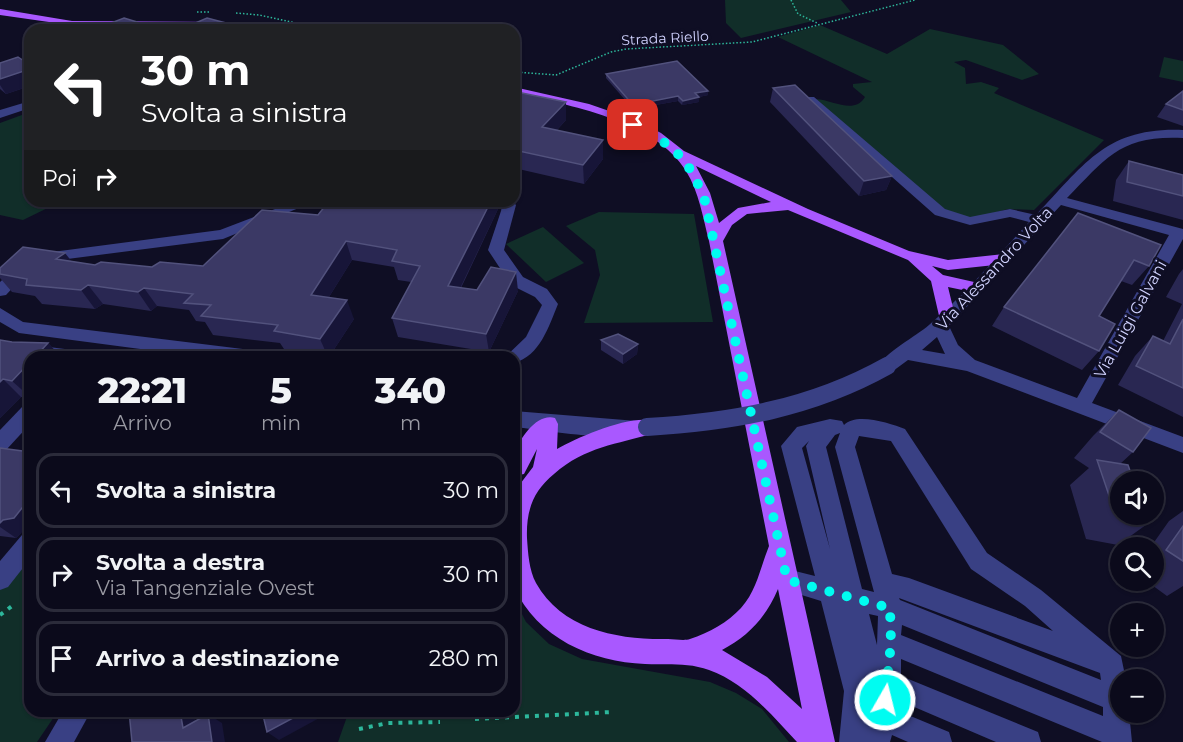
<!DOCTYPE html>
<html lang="it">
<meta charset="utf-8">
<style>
body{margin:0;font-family:Montserrat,sans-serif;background:#191828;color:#f1f3f6;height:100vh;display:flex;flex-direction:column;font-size:22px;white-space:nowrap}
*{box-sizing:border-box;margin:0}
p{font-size:20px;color:#9a9aa3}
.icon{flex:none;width:33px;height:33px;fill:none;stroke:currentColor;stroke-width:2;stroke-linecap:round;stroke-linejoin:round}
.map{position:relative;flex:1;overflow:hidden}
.side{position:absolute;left:24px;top:351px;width:496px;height:366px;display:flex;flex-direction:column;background:#0b0a1b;border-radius:18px;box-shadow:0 2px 4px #0004,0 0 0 2px #2b2b3a}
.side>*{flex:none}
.banner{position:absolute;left:24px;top:24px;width:496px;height:183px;border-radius:18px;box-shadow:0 2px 4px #0004,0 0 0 2px #2b2b3a;background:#202124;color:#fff;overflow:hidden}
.tools{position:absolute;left:1110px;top:471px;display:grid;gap:12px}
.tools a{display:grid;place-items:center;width:54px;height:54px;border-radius:50%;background:#0b0a1b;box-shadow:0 2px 4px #0004,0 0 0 2px #2b2b3a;font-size:30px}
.pin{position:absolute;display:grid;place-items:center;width:51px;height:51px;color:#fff;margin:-26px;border-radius:12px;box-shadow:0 3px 9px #0006}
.me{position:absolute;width:66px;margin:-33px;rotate:8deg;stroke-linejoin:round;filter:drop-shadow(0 0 4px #0008)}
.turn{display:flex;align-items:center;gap:21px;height:126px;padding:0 18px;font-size:27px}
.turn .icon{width:78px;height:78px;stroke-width:2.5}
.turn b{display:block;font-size:42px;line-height:51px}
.then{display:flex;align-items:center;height:57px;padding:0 18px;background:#0003;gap:12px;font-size:22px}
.eta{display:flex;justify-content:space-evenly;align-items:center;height:102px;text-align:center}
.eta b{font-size:36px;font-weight:800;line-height:42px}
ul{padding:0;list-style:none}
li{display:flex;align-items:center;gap:18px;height:75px;margin:0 12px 9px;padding:0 6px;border:3px solid #2b2b3a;border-radius:18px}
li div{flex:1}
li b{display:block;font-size:22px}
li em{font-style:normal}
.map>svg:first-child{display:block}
.green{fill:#112e29}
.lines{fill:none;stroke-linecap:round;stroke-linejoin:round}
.path-far1{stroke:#2db79b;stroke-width:1.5;stroke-dasharray:1.5 2;stroke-linecap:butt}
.path{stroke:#2db79b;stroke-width:4;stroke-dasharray:4 6;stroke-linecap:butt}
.minor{fill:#394084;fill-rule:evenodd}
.major{fill:#a958ff;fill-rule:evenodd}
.minor-bridge{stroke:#394084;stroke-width:18}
.wall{fill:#292752}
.shaded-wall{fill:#171538}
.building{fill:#3b3965;stroke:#52527d;stroke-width:1.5}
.route{stroke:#00fcf1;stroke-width:10;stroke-dasharray:0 18}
.labels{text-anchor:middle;stroke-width:6;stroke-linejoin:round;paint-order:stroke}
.far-street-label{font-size:14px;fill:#d1d3ff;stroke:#0f0e24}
.street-label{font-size:16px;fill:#d1d3ff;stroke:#0f0e24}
</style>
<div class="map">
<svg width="1183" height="742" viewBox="0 0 1183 742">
<rect width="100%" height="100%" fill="#0f0e24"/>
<g class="green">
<polygon points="725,0 841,0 851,12 741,38 726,23"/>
<path d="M820,25L887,54L930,29L1003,45L1039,74L1022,80L966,60L954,62L965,68L966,84L981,82L999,88L994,93L1104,140L1034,210L1008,209L974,218L963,217L937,206L816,99C833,100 854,115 865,97L853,87V84L872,82L778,37Z"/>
<polygon points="1164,57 1183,61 1183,82 1159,77"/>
<polygon points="30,112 30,201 62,201 23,220 0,215 0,123"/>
<polygon points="599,212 694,214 713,322 584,323 600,275 595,250 566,226"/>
<polygon points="543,227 584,263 546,282 506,244"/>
<polygon points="30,552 30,711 58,711 37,742 0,742 0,590"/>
<polygon points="515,600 526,622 549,644 582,659 710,682 736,693 762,709 789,742 338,742 349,711 514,711"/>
</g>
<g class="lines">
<g class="path-far1">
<polyline points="791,0 798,14 817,23"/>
<polyline points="197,12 211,12"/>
<polyline points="236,13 259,15 328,30"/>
<polyline points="514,72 556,75 611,52 626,49 752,42 915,0"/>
</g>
<g class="path">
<polyline points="0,615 16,603"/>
<polyline points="475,719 612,712"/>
<polyline points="359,729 388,723 440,722"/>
</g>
<g class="minor">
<path d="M806,97H814L945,209L970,217L1010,209L1036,215C1085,164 1106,127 1183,130V138C1121,135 1107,157 1067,198L1183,229V239L1092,403L1183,437V453L967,371L908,360L893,371H881L878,366C885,353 916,336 929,325C965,294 997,257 1029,222L1010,217L970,225L935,215L806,101ZM1061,205L1169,235L1077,398L975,360L958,345L949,326ZM937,337L945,354L922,350Z"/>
<polygon points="30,101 30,108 0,118 0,110"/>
<polygon points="296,201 316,201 223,239 44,262 35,264 6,295 0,296 0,282 25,258 37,254 220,230"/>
<path d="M496,201H512L516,205L504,250L523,277L547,289L558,304C549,326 540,356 514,363V357H505L526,337L542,305L535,297L511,285L488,250L501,211L502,206Z"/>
<polygon points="0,308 23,322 251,350 257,352 260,357 201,357 19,333 0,322"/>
<polygon points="0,341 73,350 79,352 82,357 30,358 0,353"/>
<polygon points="374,350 394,352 397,357 365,357 368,352"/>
<polygon points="30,403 30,424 7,449 0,451 0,430 23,406"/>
<path d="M514,411L637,421L640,427L637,433C607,442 546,430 514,427Z"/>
<path d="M830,419L842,421L844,425C856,412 890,423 905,429L987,553L1041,590L1121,656L1126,680H1120V712H1129L1132,742H1102L901,659V676L1038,732L1041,742H996L898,700L896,710L949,732L952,742H908L892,735L890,742H839L844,691L821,601L779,588L775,580L779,572L787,569L815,576L781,446L797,427ZM840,433L835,447L874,592L862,589L826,447L835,435ZM859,436L891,441L971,569L1025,606L1053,631L909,578L892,574L855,447ZM809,441L806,446L830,549L802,448ZM899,598L1100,673L1101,680L900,600ZM869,614L878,616L877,645ZM902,625L1103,707V716L901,635Z"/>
<polygon points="30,532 30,559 8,587 0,590 0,561 22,535"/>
<polygon points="63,711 91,711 74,742 45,742"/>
</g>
<g class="major">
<polygon points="0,9 72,21 227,22 276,30 205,27 84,27 0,15"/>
<path d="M514,87L589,104L638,121L661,133L684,151L808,209L909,251L948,260L1004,254L1012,259L1004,264L948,270L932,266L943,275L983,284L985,288L977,293L948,287L956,320L948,326L940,320L931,281L908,260L788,210L747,214L732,225L723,241L835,742H797C772,715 744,682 709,670C687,662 667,665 645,664C592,662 537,638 514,587V492L533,467L537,449L524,474L514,476C514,469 513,459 515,452C521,437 537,413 555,418L558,424L557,449C578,437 631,414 654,421L657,427L654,433C616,445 586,446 554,474C533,491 526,511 527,538C528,553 529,570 536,583C562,630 619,640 668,639C675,639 684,641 690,639C709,633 728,622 741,608C757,590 760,568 769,546L709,241C703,218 699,192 686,171C655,120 568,105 514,93ZM696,166L771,202L738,208L719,223L710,193ZM778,589L802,709L767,677L722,650C749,636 766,617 778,589Z"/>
</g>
<path class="minor-bridge" d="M647,427C732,422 812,408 887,366"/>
</g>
<g class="wall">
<polygon points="0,63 30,65 30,86 6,94 0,89"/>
<polygon points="606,74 708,95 699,97 699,102 682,105 678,101 633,109 606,78"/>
<polygon points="773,88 892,176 886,190 859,196 770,102"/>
<polygon points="1183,91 1183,126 1157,117 1166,104"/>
<polygon points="514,95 566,120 557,130 603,159 584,184 514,168"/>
<polygon points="1129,161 1183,175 1183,220 1113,201 1116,180"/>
<polygon points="499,207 461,288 477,290 518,291 489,352 398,337 392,318 411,282 398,280 394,267 352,260 329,297 354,319 329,357 324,357 284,349 280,343 213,335 205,322 196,321 189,310 157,306 151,311 103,304 95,309 42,304 35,296 12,292 0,278 0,268 71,261 95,265 152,267 203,266 318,215"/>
<polygon points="1078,213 1149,266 1132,285 1121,281 1099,316 1099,351 1082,370 992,326 1004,307"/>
<polygon points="1183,269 1183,417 1118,385 1135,356 1153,336 1163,341 1182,304 1166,297 1179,274"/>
<polygon points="0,340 12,342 48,343 61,357 30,357 30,398 21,397 0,418"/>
<polygon points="601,340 638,344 637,354 623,364 601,350"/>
<polygon points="1119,410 1133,452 1120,464 1150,522 1118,545 1086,539 1070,485 1089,468 1074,458 1093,436"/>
<polygon points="0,448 21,533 16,538 0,536"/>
<polygon points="1183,511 1183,586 1167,596 1145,580 1154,580 1154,548 1150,548 1169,521"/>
</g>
<g class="shaded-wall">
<polygon points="30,69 30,86 6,94 0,85 0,79"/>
<polygon points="708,91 708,95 695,98 695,93"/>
<polygon points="678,96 678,101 633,109 633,105"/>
<polygon points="699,97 699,102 682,105 683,101"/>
<polygon points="566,102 566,120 543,145 542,127"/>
<polygon points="603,140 603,159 584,184 583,165"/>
<polygon points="892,176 886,190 859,196 864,181"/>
<polygon points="491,201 499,201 499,207 452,305 448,286"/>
<polygon points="346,241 352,260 319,313 311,295"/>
<polygon points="65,253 80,272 56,259"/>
<polygon points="516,272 518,291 489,352 486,334"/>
<polygon points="88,285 103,304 95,309 81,290"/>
<polygon points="144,288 157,306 151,311 138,292"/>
<polygon points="347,300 354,319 329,357 328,357 320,339"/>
<polygon points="48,343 61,357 35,357"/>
<polygon points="638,344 637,354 623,364 623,354"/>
<polygon points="30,362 30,397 12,381"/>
<polygon points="3,379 21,397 0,418 0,382"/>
<polygon points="30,498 30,531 21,533 16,538 0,527 0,523"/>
<polygon points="180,711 194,711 198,735 183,728"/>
<polygon points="306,711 321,711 323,716 279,740 267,732"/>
<polygon points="208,714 222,723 225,742 212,742"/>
</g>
<g class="building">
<polygon points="124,18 163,30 93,30"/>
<polygon points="207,18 249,29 257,26 275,30 179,30"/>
<polygon points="18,57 30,65 30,69 0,79 0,63"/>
<polygon points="677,61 708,91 695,93 699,97 683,101 678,96 633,105 606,74"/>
<polygon points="795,85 892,176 864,181 773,88"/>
<polygon points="1183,91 1183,110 1166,104"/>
<polygon points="517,92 566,102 542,127 603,140 583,165 514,150 514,95"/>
<polygon points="1129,161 1183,175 1183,196 1127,182"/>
<polygon points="329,201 491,201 448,286 477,290 491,267 516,272 486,334 392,318 420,266 392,261 397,250 346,241 311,295 347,300 320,339 274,331 278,325 201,316 211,305 184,303 193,294 144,288 138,292 88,285 81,290 26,285 27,279 0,274 0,268 23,247 65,253 56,259 95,265 101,262 152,267 160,262 203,266 262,210 318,215"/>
<polygon points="1078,213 1161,245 1149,266 1134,260 1099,316 1115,324 1099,351 1004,307"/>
<polygon points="1183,319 1183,388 1136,366 1153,336 1170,344"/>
<polygon points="618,334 638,344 623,354 601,340"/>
<polygon points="0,340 12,342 48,343 35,357 30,357 30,362 12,381 3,379 0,382"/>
<polygon points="1119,410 1151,428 1133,452 1100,432"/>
<polygon points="0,448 30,452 30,498 14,518 3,520 0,523"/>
<polygon points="1097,460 1128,465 1134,482 1120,482 1120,514 1147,514 1150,522 1116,516"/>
<polygon points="1183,526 1183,561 1166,550"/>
<polygon points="129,711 180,711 183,728 208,714 212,742 132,742"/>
<polygon points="262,711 306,711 267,732"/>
</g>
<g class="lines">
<path class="route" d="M633,125C675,146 688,157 705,201L787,580L890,608L891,643L885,700"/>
</g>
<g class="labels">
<g class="far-street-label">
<text transform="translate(665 38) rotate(-3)" y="5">Strada Riello</text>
</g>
<g class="street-label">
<text transform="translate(994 268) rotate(-47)" y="6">Via Alessandro Volta</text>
<text transform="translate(1130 319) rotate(-61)" y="6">Via Luigi Galvani</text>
</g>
</g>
</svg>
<div class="tools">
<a><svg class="icon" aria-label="sound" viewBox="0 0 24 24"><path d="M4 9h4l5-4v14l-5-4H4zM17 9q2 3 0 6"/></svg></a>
<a><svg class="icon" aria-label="search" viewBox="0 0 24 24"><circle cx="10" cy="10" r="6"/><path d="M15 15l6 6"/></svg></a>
<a>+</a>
<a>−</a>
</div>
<div class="pin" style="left:633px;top:125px;background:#d93025"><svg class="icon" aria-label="arrive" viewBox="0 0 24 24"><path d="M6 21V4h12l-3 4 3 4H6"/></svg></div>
<svg class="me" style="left:885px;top:700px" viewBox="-20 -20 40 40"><circle r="17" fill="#00fcf1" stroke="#fff" stroke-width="3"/><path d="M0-11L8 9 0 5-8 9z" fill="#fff"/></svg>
<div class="banner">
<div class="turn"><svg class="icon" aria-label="left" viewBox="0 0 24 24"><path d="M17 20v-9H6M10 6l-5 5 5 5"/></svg><div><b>30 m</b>Svolta a sinistra</div></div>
<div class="then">Poi<svg class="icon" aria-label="right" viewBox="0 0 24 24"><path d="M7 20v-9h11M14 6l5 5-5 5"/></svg></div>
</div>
<section class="side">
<div class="eta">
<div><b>22:21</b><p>Arrivo</p></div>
<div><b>5</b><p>min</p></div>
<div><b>340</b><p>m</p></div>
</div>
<ul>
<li><svg class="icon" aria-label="left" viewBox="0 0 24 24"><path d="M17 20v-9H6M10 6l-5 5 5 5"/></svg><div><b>Svolta a sinistra</b></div><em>30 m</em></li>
<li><svg class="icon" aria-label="right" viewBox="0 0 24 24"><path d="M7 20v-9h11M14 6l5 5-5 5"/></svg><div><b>Svolta a destra</b><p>Via Tangenziale Ovest</p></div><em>30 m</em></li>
<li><svg class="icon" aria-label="arrive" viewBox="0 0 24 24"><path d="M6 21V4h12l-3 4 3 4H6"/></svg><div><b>Arrivo a destinazione</b></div><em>280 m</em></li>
</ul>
</section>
</div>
